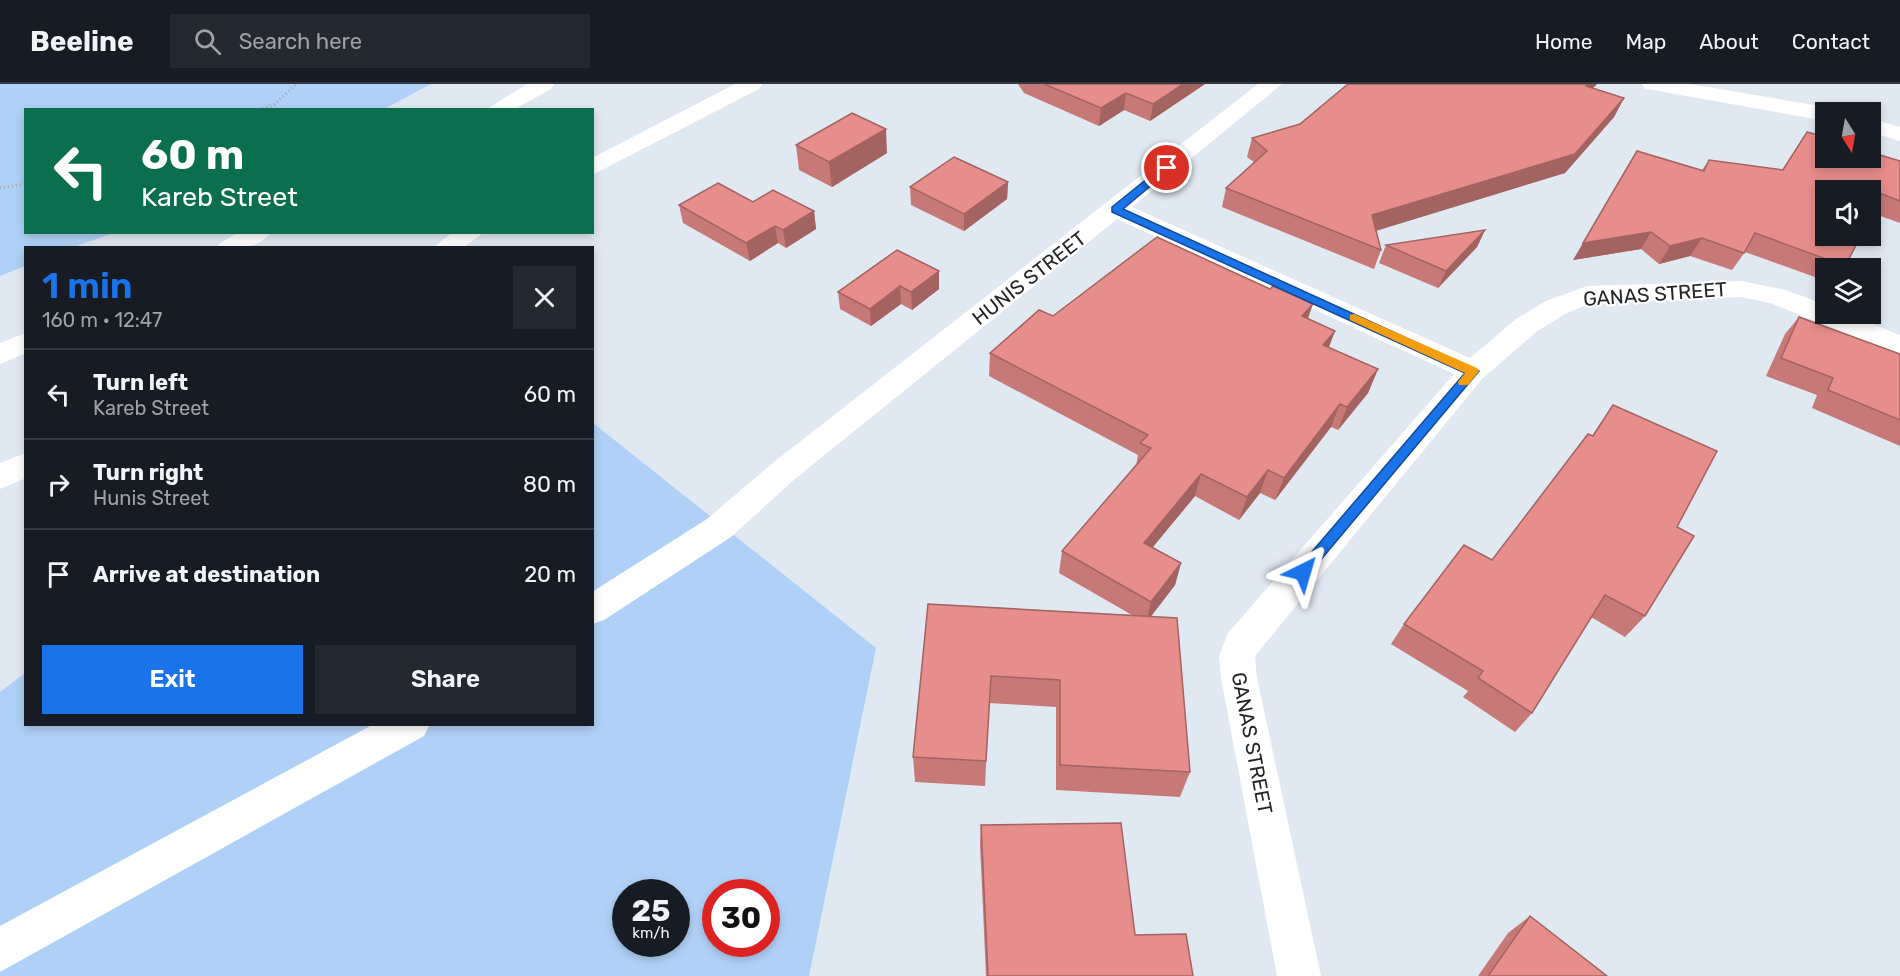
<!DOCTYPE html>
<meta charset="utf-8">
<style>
body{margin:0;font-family:Rubik,sans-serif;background:#242831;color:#f1f3f6;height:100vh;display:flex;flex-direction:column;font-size:22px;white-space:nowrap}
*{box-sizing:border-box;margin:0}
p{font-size:20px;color:#9ea1a6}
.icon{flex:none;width:33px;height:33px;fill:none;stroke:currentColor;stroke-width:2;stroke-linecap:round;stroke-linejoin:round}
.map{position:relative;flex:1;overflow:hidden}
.details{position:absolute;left:24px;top:162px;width:570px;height:480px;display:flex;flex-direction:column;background:#171b24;border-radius:0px;box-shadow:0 3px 9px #0003}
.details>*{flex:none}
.top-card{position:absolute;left:24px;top:24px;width:570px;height:126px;border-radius:0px;box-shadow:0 3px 9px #0003;background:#0b6e4f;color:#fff;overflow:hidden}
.needle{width:39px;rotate:169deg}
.buttons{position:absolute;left:1815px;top:18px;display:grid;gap:12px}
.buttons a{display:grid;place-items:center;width:66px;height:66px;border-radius:0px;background:#171b24;box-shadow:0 3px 9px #0003;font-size:30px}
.speed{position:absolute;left:612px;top:795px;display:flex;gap:12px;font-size:30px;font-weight:700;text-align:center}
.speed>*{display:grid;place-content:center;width:78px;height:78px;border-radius:50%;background:#171b24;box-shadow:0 3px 9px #0003;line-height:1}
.speed small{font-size:15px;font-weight:400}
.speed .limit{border:9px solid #d22;background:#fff;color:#111}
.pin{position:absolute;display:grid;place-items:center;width:51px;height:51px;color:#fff;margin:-26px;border:3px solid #fff;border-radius:50%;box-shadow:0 2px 6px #0007}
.me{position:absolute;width:66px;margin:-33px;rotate:40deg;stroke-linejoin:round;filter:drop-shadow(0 0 4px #0008)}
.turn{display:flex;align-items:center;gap:21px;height:126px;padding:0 18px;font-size:27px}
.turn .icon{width:78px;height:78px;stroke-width:2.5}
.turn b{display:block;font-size:42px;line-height:51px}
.round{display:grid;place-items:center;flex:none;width:63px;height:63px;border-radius:0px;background:#242831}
.headline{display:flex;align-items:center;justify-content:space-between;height:102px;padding:0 18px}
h1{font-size:36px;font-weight:600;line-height:45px;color:#1a73e8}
.primary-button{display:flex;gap:12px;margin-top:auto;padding:12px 18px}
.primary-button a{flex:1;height:69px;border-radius:0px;background:#1a73e8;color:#fff;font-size:24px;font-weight:600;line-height:69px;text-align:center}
.primary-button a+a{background:#242831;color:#f1f3f6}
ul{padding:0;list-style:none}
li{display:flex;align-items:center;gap:18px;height:90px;padding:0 18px;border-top:2px solid #363941}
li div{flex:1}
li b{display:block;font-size:22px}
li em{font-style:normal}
header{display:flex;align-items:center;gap:36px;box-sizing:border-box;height:84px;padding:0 30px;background:#171b24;border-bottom:2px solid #363941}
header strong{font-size:28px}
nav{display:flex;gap:33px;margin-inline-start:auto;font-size:21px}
.search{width:420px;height:54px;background:#242831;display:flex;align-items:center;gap:15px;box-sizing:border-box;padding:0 21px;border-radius:0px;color:#9ea1a6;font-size:22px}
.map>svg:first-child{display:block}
.green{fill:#b0d1f7;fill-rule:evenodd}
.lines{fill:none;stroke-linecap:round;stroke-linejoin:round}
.path{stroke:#a3a9b1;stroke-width:3;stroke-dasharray:1 3;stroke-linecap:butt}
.minor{fill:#fff;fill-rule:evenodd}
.highway{fill:#fff;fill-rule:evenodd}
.wall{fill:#c77978}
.shaded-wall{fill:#a26361}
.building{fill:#e78d8b;stroke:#a26361;stroke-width:1.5}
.route{fill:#1a73e8;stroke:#114b97;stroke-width:1.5}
.slow{fill:#f59e0b}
.labels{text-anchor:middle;stroke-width:4.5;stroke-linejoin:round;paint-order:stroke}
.street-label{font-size:20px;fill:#232629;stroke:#fff}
</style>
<header>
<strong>Beeline</strong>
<div class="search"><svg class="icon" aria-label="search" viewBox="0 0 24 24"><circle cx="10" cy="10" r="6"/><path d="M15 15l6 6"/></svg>Search here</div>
<nav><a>Home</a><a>Map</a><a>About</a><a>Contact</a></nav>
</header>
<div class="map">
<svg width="1900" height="892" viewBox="0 0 1900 892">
<rect width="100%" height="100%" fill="#e0e8f2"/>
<g class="green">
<polygon points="0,0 431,0 384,25 26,26 26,148 113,149 74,163 26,164 25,182 0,192"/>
<path d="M593,339L876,564L809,892H0V608L25,589L26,640H592ZM626,808H676V860H626ZM716,808H766V860H716Z"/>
</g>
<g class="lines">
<g class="path">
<polyline points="259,26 274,21 297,0"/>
<polyline points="0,104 26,100"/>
</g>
<g class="minor">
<polygon points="1258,0 1282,0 1132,123 1470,274 1516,235 1546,217 1587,202 1741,197 1786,206 1826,221 1826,230 1847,230 1900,251 1900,271 1770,219 1741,213 1591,219 1565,230 1536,248 1482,295 1255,572 1257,594 1321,892 1277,892 1221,594 1219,572 1228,549 1454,290 1117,135 796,394 731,453 604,536 592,540 592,508 707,435 774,378"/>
<polygon points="1642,0 1690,0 1826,23 1836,28 1826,28 1826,37 1653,6 1645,5"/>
<polygon points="1870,34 1900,43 1900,57 1870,48"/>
<polygon points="374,640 430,640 424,652 0,888 0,842"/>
</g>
<g class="highway">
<polygon points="527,0 554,0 551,5 513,26 485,26"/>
<polygon points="735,0 762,0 759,5 592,91 592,74"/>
<path d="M239,148H271C259,166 236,164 217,164L220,159Z"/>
<polygon points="453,148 484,148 463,164 432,164"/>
<polygon points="26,249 26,269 0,280 0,259"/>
<polygon points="26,369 26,394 0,405 0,379"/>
</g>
</g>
<g class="wall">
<polygon points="1018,0 1205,0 1150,37 1124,26 1099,42 1024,9"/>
<polygon points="1348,0 1597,0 1593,4 1624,14 1614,33 1565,89 1376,146 1381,166 1374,185 1222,123 1226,104 1254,78 1247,73 1252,54 1300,40"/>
<polygon points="1807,48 1900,77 1900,139 1872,129 1845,182 1843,184 1826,184 1826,197 1745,168 1732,186 1690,172 1659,180 1641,165 1573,176 1702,86 1709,76 1782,86"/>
<polygon points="796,61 887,69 832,103 799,86"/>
<polygon points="1008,98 1007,115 964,147 911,121 910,103"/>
<polygon points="753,118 814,127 816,145 786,164 778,159 750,177 683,139 679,121"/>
<polygon points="1485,146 1477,163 1438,204 1379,179 1386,161"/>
<polygon points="939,187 939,205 912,226 901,220 871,242 840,225 838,208"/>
<polygon points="1053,232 1308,235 1335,247 1329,263 1378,285 1368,309 1338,346 1331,343 1275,416 1260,409 1239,436 1195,412 1152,464 1181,479 1175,501 1151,532 1190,688 1180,713 1056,706 1056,623 989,619 985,702 915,698 913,673 928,520 1132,531 1059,489 1062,467 1136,382 1138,371 989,292 990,269"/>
<polygon points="1799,233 1900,270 1900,362 1812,324 1817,311 1766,292 1785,250"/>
<polygon points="1613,321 1677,443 1645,532 1625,553 1591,533 1532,629 1515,648 1463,613 1468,607 1391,560 1404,540 1492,476 1592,352"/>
<polygon points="981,741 1135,851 1193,892 986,892 980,760"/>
<polygon points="1530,832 1607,892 1478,892 1508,849"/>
</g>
<g class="shaded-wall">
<polygon points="1183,0 1205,0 1150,37 1153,20"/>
<polygon points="1589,0 1597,0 1577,20 1586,2"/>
<polygon points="1126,9 1124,26 1099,42 1101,24"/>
<polygon points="1624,14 1614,33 1565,89 1366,150 1372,131"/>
<polygon points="886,45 887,69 832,103 829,78"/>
<polygon points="1008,98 1007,115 964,147 964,130"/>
<polygon points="814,127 816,145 786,164 783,146"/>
<polygon points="775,142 778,159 750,177 746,159"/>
<polygon points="1485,146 1477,163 1438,204 1446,187"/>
<polygon points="1651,148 1641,165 1573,176 1583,159"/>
<polygon points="1702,154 1690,172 1659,180 1670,162"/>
<polygon points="939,187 939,205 912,226 911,208"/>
<polygon points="900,202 901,220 871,242 870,225"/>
<polygon points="1313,220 1305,243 1302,232"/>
<polygon points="1335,247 1326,270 1323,261"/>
<polygon points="1378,285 1368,309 1338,346 1347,323"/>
<polygon points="1340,320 1331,343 1275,416 1284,394"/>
<polygon points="1268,386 1260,409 1239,436 1247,413"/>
<polygon points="1201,390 1195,412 1138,481 1144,459"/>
<polygon points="1181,479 1175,501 1146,539 1151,518"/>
</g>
<g class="building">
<polygon points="1044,0 1183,0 1153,20 1126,9 1101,24"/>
<polygon points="1348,0 1589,0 1586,2 1624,14 1575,70 1372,131 1381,166 1226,104 1267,67 1252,54 1300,40"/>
<polygon points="852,29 886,45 829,78 796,61"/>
<polygon points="1807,48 1826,53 1826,74 1870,74 1870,68 1900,77 1900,117 1882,110 1870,132 1870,106 1826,106 1826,152 1861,152 1845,182 1755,149 1744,169 1702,154 1670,162 1651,148 1583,159 1637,67 1704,87 1709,76 1783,86"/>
<polygon points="954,73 1008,98 964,130 910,103"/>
<polygon points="718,99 753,118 773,106 814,127 783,146 775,142 746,159 679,121"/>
<polygon points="1485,146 1446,187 1386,161"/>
<polygon points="1157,153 1270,205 1273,202 1313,220 1302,232 1335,247 1323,261 1378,285 1347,323 1340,320 1284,394 1268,386 1247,413 1201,390 1144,459 1181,479 1151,518 1062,467 1151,364 1140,359 1148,351 990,269 1039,226 1053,232"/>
<polygon points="897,166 939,187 911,208 900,202 870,225 838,208"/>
<polygon points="1799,233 1900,270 1900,336 1828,306 1833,294 1781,274"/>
<polygon points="1613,321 1717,367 1677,443 1694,452 1645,532 1605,511 1532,629 1478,594 1483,587 1404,540 1464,461 1492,476 1588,350 1593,352"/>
<polygon points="928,520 1177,534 1190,688 1060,681 1060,596 991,592 986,677 913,673"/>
<polygon points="1121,739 1135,851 1186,850 1193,892 988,892 981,741"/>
<polygon points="1530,832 1607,892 1488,892"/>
</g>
<polygon class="route" points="1164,81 1172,84 1123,125 1479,287 1308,491 1298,491 1298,484 1465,289 1112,128 1112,123"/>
<polygon class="slow" points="1354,230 1477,284 1479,287 1468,301 1459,301 1458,298 1465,289 1350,236 1350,231"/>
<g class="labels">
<g class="street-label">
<text transform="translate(1029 194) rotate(-38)" y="7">HUNIS STREET</text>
<text transform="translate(1655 210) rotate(-4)" y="7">GANAS STREET</text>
<text transform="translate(1252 659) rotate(79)" y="7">GANAS STREET</text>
</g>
</g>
</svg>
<div class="buttons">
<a><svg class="needle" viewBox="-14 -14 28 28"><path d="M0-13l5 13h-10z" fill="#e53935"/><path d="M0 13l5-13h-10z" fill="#9ea1a6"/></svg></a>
<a><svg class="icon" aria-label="sound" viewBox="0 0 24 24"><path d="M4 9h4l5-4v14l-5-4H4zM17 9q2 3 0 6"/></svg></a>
<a><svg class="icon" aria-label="layers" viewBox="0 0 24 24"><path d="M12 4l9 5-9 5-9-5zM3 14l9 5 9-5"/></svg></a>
</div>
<div class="speed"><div>25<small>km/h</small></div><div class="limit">30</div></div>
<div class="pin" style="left:1167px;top:84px;background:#d93025"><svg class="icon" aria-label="arrive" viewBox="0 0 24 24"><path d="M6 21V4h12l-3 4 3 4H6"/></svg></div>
<svg class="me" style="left:1303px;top:488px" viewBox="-20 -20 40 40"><path d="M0-17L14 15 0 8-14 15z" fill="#1a73e8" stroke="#fff" stroke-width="4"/></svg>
<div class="top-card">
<div class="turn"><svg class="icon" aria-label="left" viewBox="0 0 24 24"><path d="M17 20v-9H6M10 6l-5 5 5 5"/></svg><div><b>60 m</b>Kareb Street</div></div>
</div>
<section class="details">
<div class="headline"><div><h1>1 min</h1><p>160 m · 12:47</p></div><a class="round"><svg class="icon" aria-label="close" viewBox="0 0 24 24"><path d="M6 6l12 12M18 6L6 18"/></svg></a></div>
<ul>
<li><svg class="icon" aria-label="left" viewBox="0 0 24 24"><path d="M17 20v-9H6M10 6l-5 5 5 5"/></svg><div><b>Turn left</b><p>Kareb Street</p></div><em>60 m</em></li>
<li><svg class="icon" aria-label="right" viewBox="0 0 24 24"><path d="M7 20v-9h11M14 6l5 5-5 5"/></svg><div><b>Turn right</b><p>Hunis Street</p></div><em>80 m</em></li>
<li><svg class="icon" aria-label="arrive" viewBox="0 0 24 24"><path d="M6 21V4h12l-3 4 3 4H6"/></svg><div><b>Arrive at destination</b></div><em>20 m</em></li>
</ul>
<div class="primary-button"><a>Exit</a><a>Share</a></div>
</section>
</div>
